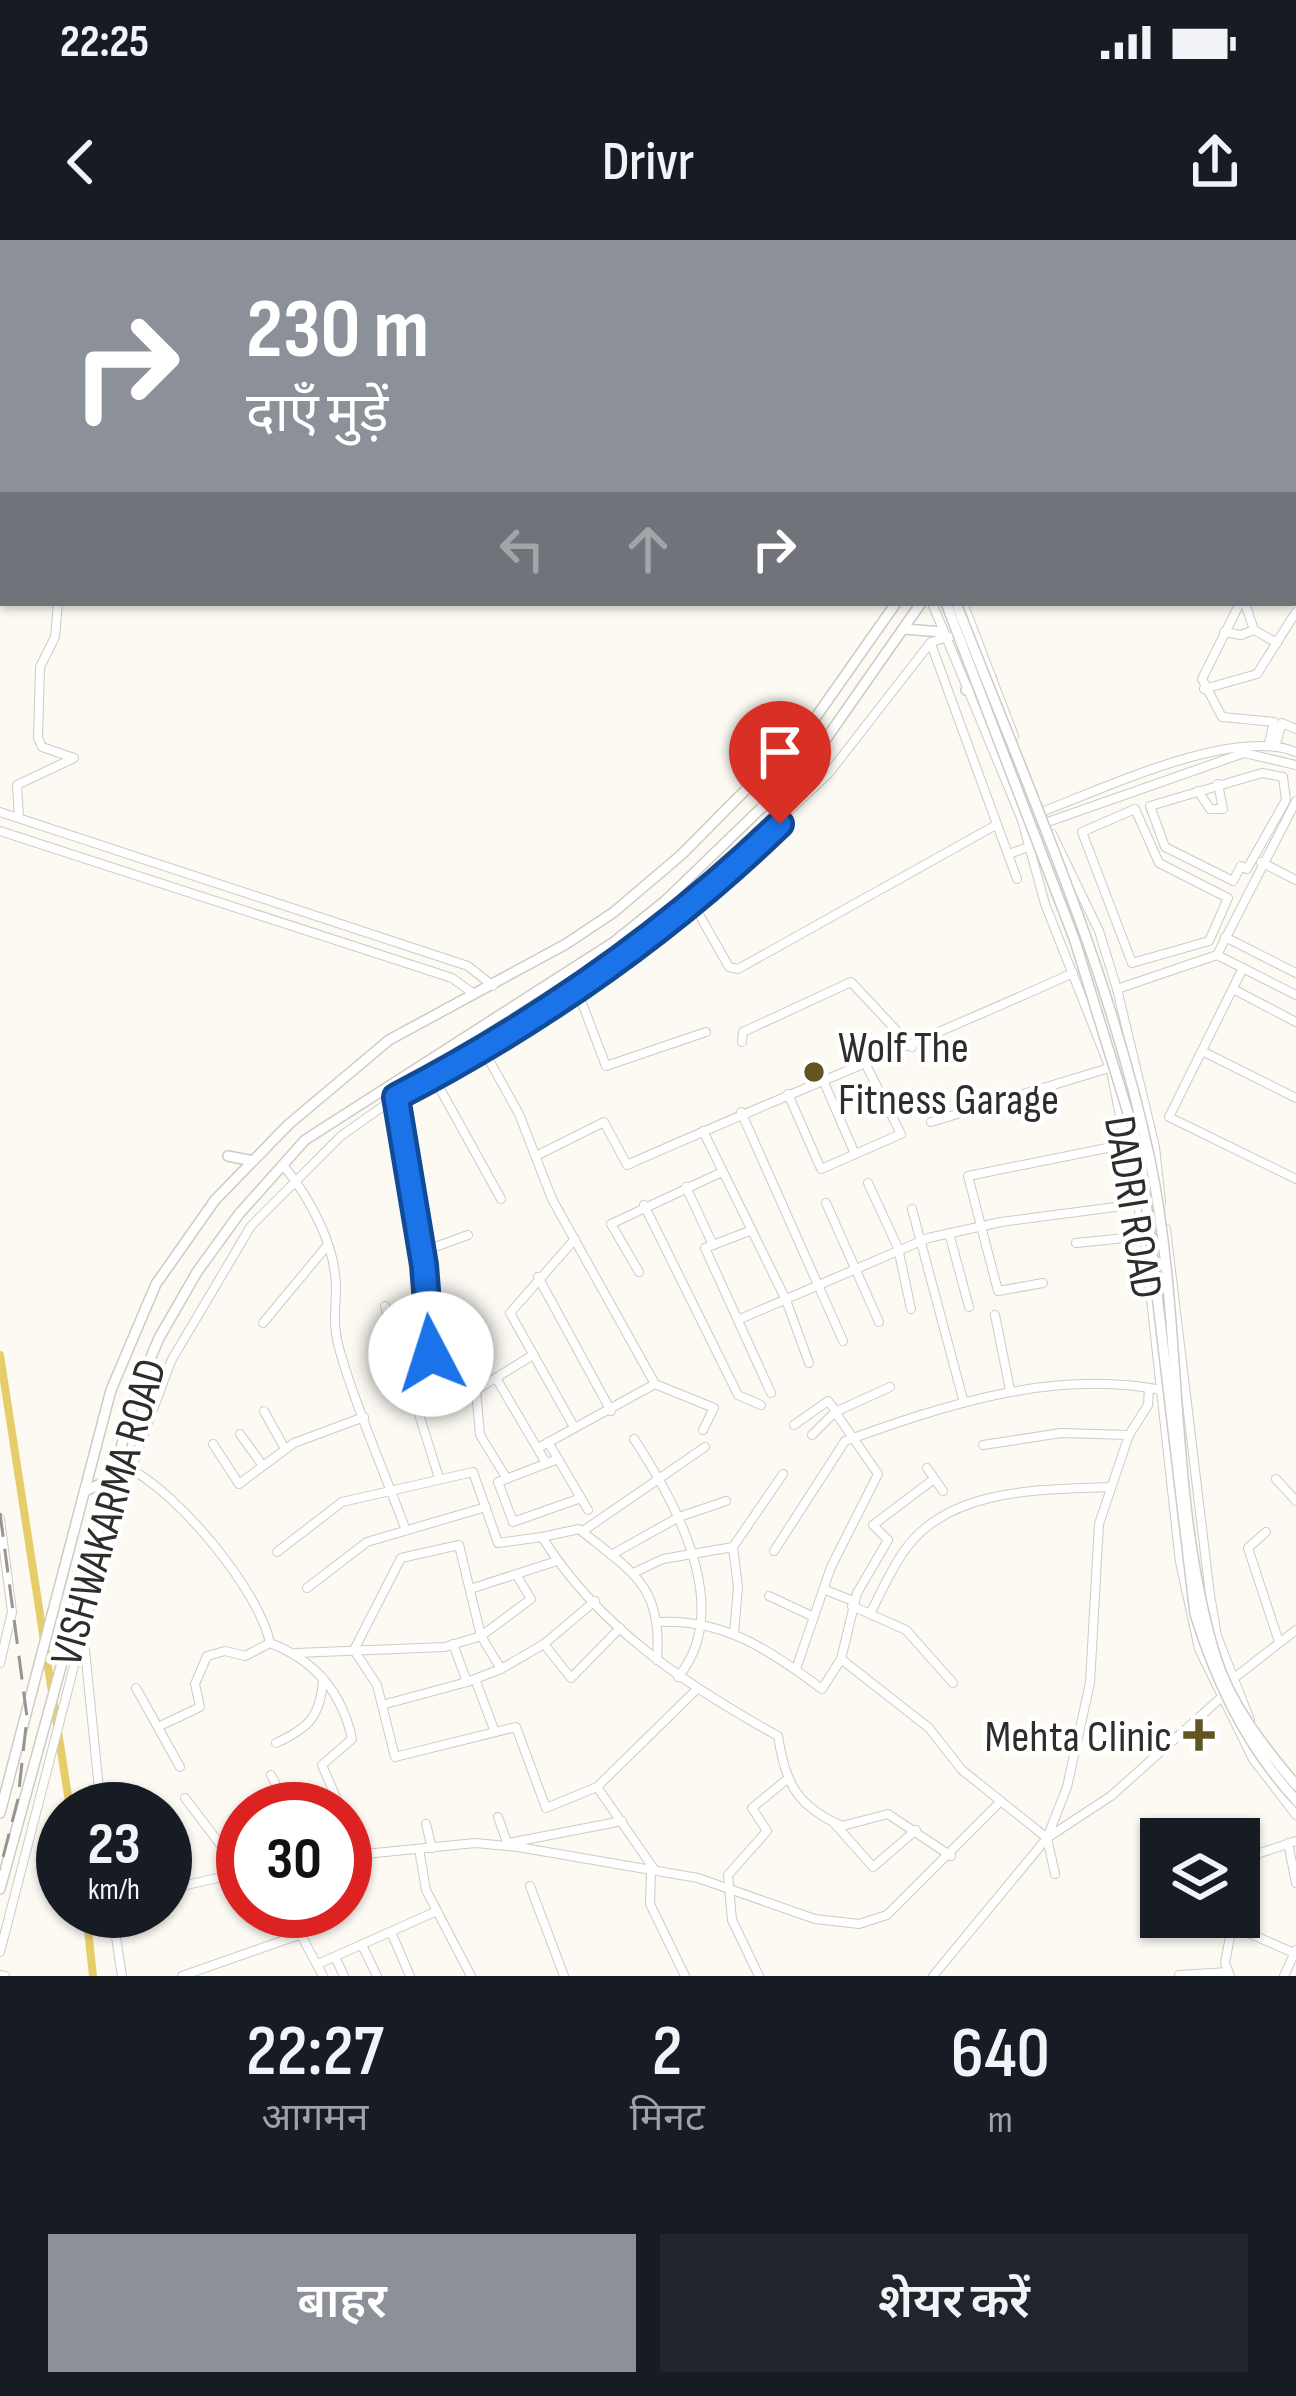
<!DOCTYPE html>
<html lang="hi">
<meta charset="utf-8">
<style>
body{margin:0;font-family:"Sofia Sans Condensed","Noto Sans Devanagari",sans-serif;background:#20242c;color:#f1f3f6;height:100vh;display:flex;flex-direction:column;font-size:45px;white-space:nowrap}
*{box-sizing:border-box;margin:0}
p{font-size:39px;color:#9ea1a6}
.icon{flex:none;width:66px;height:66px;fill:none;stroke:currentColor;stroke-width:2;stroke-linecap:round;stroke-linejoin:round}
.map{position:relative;height:1736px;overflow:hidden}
.panel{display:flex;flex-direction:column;background:#171b24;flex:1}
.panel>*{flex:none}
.banner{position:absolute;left:0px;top:0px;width:1296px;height:366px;box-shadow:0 3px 9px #0004;background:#8c9099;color:#fff;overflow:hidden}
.tools{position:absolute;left:1140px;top:1578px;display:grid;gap:24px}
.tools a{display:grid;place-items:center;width:120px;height:120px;border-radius:0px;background:#171b24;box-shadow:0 3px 9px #0004;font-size:60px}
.speed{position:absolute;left:36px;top:1542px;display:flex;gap:24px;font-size:60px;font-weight:700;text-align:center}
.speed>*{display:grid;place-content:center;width:156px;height:156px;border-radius:50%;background:#171b24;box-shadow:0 3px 9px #0004;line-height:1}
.speed small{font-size:30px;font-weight:400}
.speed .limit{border:18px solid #d22;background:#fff;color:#111}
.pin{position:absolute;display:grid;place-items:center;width:102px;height:102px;color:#fff;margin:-123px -51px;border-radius:50% 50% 50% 0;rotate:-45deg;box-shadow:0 0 12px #0007}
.pin .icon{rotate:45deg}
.me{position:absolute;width:132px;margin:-66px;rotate:355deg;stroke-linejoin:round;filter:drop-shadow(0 0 9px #0008)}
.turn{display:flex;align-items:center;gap:42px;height:252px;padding:0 48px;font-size:54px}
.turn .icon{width:156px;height:156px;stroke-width:2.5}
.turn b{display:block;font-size:84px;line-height:102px}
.lanes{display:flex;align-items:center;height:114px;padding:0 48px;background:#0003;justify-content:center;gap:60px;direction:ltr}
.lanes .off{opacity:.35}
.eta{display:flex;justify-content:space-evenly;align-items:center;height:204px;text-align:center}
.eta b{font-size:72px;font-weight:600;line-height:84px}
.cta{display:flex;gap:24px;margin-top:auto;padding:24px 48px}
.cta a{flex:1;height:138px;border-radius:0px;background:#8c9099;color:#fff;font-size:48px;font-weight:600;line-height:138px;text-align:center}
.cta a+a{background:#20242c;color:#f1f3f6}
.status{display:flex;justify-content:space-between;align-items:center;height:84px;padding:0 60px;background:#171b24;direction:ltr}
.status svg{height:33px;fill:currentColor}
header{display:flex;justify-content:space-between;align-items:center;height:156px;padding:0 48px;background:#171b24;font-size:54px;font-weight:600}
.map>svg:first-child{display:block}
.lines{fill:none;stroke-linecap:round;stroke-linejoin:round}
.canal{stroke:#e7cd69;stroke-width:8}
.minor-casing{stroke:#cdcbc4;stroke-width:10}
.major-casing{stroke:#cdcbc4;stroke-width:12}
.minor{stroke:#fff;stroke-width:8}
.major{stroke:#fff;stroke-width:9}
.rail{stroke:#979590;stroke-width:3;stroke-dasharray:24 12;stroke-linecap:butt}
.major-bridge-casing{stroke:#cdcbc4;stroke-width:12;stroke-linecap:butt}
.major-bridge{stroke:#fff;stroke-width:9}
.route-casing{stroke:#114b97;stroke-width:30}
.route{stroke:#1a73e8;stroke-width:21}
.poi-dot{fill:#625522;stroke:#fff;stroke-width:4.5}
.labels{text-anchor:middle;stroke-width:9;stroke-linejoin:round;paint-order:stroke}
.poi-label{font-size:45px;fill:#2e2d2a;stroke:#fff;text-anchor:start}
.street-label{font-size:45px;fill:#2e2d2a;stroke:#fff}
</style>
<div class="status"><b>22:25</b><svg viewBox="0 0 49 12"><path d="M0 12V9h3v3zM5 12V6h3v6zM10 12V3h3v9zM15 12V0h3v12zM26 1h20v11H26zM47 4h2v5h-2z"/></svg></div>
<header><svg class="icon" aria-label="back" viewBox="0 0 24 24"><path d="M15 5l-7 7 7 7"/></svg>Drivr<svg class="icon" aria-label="share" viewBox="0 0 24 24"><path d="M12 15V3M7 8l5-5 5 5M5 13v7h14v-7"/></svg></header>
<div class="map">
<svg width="1296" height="1736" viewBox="0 0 1296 1736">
<rect width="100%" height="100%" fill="#fcfaf3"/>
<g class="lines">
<g class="canal">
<polyline points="0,1115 70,1569"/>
<polyline points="86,1671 93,1736"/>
</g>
<g class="minor-casing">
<g id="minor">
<polyline points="4,0 4,3"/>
<polyline points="68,0 69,3"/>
<polyline points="215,0 216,3"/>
<polyline points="248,0 248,1"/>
<polyline points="275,0 276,3"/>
<polyline points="308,0 308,3"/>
<polyline points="333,0 334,3"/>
<polyline points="799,0 800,3"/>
<polyline points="829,0 831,3"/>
<polyline points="1000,0 1000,3"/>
<polyline points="1061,0 1065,3"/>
<polyline points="1277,0 1283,3"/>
<polyline points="92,3 99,0"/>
<polyline points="315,3 325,0"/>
<polyline points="1097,3 1099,0"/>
<polyline points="1133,3 1135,0"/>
<polyline points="1159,3 1161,0"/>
<polyline points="1188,3 1190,0"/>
<polyline points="1234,3 1236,0"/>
<polyline points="1293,8 1296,9"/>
<polyline points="0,47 3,45"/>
<polyline points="1293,65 1296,67"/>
<polyline points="0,66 3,70"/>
<polyline points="0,114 3,118"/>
<polyline points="1293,119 1296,121"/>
<polyline points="0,186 3,192"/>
<polyline points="1293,190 1296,184"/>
<polyline points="1293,229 1296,231"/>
<polyline points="1293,284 1296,285"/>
<polyline points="1293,303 1296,305"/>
<polyline points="0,310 3,310"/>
<polyline points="1293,356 1296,357"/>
<polyline points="932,363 1022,580 1045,664 1111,831 1144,996 1180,1322 1199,1409 1253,1519 1296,1575"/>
<polyline points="963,363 1014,496"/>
<polyline points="1240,363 1202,439 1222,477 1274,482 1269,503"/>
<polyline points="1254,390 1277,403"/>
<polyline points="1224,392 1241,395 1254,390 1245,363"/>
<polyline points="931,404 1017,639"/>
<polyline points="1204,449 1257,434 1296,372"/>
<polyline points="1276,504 1282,483 1296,489"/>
<polygon points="1262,533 1283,537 1286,560 1247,629 1241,626 1233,641 1165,607 1150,566"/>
<polyline points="1198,551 1210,569 1223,569 1218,544"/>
<polygon points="1135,569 1159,623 1228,658 1209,701 1132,723 1082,592"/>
<polyline points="0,572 468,726 493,746"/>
<polyline points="19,578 17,545 74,518 42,507 38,498 40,427 55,397 58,363"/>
<path d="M1023,579C1091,555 1230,485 1296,512"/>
<polyline points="1042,584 1244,513 1296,525"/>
<polyline points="0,591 452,738 474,754"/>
<polyline points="1052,594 1099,691 1117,749 1155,907 1161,963"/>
<polyline points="1009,614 1031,606"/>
<polyline points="1261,622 1296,640"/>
<polyline points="700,676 729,727 738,729 996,585"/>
<polyline points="1225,697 1296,733"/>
<polyline points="1217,715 1296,561"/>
<polyline points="1243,728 1169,877 1296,939"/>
<polyline points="1117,749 1217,715 1296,755"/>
<polyline points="1233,749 1296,782"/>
<polyline points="577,750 606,826 706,792"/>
<polyline points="742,802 743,792 851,742 912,807"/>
<polyline points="484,811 519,874 552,959 655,1144 714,1168 703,1190"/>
<polyline points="1202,811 1296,858"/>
<polyline points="434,838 501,959"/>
<polyline points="823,840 855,914"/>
<polyline points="391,846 423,1025 431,1114 403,1124"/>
<polyline points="788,854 821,929 901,894 865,823"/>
<polyline points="741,872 843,1101"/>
<polyline points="931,882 1109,828"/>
<polyline points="703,891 786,1060 809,1123"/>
<path d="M536,916L604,882L627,925C775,859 926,800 1073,733"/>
<path d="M283,925C310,958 337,1007 336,1051C335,1075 333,1091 341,1115C358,1173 384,1231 405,1288"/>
<polyline points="868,943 898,1008 911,1069"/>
<polyline points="686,947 713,1005"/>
<polyline points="826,963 879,1082"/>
<polyline points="644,965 738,1155 761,1165"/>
<polyline points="912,969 964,1163"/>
<polyline points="1166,989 1210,1355 1217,1396 1250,1480"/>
<polyline points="949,993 969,1067"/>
<polyline points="1076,1003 1144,996"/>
<polyline points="713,1005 705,1008 771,1153"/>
<polyline points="713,1005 752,990"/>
<polyline points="421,1012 468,995"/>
<polyline points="639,1032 611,984 722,932"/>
<polyline points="538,1037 611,1171"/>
<polyline points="1043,1043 998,1051 968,936 1127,904"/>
<polyline points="385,1066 439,1238"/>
<polyline points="995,1075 1010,1150"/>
<polyline points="740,1079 928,998 1001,982 1161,961"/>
<polyline points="263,1083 326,1007"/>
<polyline points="496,1138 546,1223"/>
<polyline points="264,1171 285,1209"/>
<polyline points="794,1185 828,1161 836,1171"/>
<polyline points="574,1187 510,1073 575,999"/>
<polyline points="240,1194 263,1226"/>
<polyline points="812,1195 835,1172 890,1147"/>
<path d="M634,1199C675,1261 735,1369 678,1437"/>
<polyline points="548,1202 588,1270"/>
<polyline points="213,1204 239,1244 294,1203 364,1177"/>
<polyline points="983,1205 1061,1193 1129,1195"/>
<polyline points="538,1208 655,1144"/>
<polyline points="558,1219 498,1242 513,1282 581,1258"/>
<polyline points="927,1228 943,1251"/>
<path d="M130,1229C178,1253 259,1350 270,1403"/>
<polyline points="507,1239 480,1195 476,1150 533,1115"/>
<polyline points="934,1239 873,1285 888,1300 857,1353 841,1419 929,1488 962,1530 1047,1598 1055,1634"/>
<polyline points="1276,1239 1296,1261"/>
<polyline points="0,1279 12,1372 0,1423"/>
<polyline points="583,1291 705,1207"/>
<polyline points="1266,1292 1248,1308 1279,1402"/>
<path d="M542,1297L579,1289C632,1332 663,1345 657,1420"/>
<polyline points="733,1307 738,1347 734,1394"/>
<path d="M774,1311L845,1201C945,1165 1053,1129 1161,1150"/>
<path d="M277,1312L342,1262L473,1232L498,1303L542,1297C599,1388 686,1445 778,1496C785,1542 796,1566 842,1586L888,1574L951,1616"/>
<polyline points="611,1315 679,1277 726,1261"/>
<polyline points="633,1333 663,1319 733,1307 783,1234"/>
<polyline points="307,1348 367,1302 486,1267"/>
<polyline points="470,1349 557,1321"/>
<polyline points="823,1349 853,1361"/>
<polyline points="769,1356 814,1377"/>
<polyline points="595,1361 544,1404 571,1438 620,1388"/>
<polyline points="852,1366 906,1390 953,1443"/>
<path d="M870,1374C881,1352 892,1327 907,1307C953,1247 1042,1250 1110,1247"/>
<path d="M657,1382C723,1378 770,1410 822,1449L841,1419"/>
<polyline points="72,1389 84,1400 101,1569"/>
<polyline points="453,1404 467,1442 501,1429"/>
<polyline points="544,1404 501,1429 481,1396 459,1305 401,1318 354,1410 377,1445 395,1517 516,1487 546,1568 597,1547"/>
<polyline points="296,1413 445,1407 481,1396 531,1359 517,1336"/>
<polyline points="796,1429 831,1327 878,1234 835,1172"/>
<polyline points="475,1439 495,1492"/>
<polyline points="1233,1439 1296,1390"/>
<polyline points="136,1448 180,1527"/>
<polyline points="382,1465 467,1442"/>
<path d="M158,1487L200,1467L195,1444L207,1416L225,1411L245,1416L270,1403C314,1420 342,1452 352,1499L322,1525L341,1569"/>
<path d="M276,1503C309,1488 321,1476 323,1438"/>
<polyline points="271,1535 288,1569"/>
<polyline points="185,1558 242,1633"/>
<polyline points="345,1577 362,1614"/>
<polyline points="498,1577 508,1605"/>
<polyline points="834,1583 873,1627 916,1590"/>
<polyline points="426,1584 432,1608"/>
<polyline points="1047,1598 1067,1547 1090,1443 1099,1284 1129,1195 1148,1165 1149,1148"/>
<polyline points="509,1603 622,1581"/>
<polyline points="1288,1603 1296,1643"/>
<polyline points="419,1609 426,1650 471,1736"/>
<polyline points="345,1616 475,1603 518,1607 698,1638 815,1679 859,1684 887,1675 1001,1561"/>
<polyline points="1239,1620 1296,1601"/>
<polyline points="654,1629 597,1547 696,1450"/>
<polyline points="651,1630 650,1664 685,1736"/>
<polyline points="530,1646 564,1736"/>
<polyline points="165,1650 243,1632"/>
<polyline points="112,1671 122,1736"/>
<polyline points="288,1671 323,1736"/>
<polyline points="1229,1677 1232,1686 1294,1713"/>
<polyline points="391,1692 410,1736"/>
<polyline points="362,1705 377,1736"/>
<polyline points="0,1712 111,1283 171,1121 251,986 341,896 396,857 505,800 664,689 829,533 931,402 973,390"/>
<polyline points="335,1717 344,1736"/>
<polyline points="318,1724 437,1671"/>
<polyline points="0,1735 5,1736"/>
<polyline points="1179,1735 1228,1732"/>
<polyline points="182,1736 299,1695"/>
<polyline points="759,1736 732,1680 728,1635 767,1591 752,1568 785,1541"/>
<polyline points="933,1736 1047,1598 1111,1556 1223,1456"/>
<polyline points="1230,1736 1225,1723 1232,1686"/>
<polyline points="1284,1736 1296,1710"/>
</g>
</g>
<g class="major-casing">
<g id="major">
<polyline points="809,0 810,3"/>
<polyline points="821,0 822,3"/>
<polyline points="904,389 942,392"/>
<polyline points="966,450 992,440"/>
<polyline points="228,916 253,921"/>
<polyline points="85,1251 100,1244 106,1260"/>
<polyline points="0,1573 111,1150 156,1044 215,960 289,884 389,800 566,704 614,672 681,615 811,484 896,363"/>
<polyline points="0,1649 136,1153 159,1098 197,1032 239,974 305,900 614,702 665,661 812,519 921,363"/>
</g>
</g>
<use href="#minor" class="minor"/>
<use href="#major" class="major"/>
<polyline class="rail" points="0,1273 27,1477 18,1559 0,1629"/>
<g class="major-bridge-casing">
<g id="major-bridge">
<path d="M946,363L1075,701L1140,912L1195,1374C1217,1444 1246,1505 1296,1560"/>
<path d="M956,363C1027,546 1109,727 1150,920C1184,1083 1167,1255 1215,1415C1230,1464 1263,1506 1296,1545"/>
</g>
</g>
<use href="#major-bridge" class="major-bridge"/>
</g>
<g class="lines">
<g class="route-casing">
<path id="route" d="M431,1114L424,1025L396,857C538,783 665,695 780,584"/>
</g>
<use href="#route" class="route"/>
</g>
<g class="poi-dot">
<circle cx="814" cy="832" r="12"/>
<path d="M1193 1477h12v12h12v12h-12v12h-12v-12h-12v-12h12z"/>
</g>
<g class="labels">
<g class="poi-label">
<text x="838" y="822">Wolf The<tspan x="838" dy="52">Fitness Garage</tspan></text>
<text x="1172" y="1511" text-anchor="end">Mehta Clinic</text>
</g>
<g class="street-label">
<text transform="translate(1135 967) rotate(81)" y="16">DADRI ROAD</text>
<text transform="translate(107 1272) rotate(-74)" y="16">VISHWAKARMA ROAD</text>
</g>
</g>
</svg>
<div class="tools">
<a><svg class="icon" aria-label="layers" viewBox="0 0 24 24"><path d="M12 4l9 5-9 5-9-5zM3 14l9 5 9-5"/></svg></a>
</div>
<div class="speed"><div>23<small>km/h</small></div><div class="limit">30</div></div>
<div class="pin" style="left:780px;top:584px;background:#d93025"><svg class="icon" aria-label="arrive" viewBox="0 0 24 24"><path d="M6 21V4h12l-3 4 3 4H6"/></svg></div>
<svg class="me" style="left:431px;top:1114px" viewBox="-20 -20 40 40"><circle r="19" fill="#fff"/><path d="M0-13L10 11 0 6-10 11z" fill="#1a73e8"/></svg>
<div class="banner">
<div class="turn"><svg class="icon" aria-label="right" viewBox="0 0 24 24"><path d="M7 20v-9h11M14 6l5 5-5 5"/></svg><div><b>230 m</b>दाएँ मुड़ें</div></div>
<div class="lanes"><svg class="icon off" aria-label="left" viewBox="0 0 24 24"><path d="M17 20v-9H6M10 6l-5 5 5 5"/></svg><svg class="icon off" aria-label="ahead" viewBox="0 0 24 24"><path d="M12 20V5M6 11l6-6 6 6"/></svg><svg class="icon" aria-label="right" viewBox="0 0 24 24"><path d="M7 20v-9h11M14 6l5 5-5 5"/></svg></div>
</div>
</div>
<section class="panel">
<div class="eta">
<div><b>22:27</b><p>आगमन</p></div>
<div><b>2</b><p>मिनट</p></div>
<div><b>640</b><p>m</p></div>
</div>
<div class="cta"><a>बाहर</a><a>शेयर करें</a></div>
</section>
